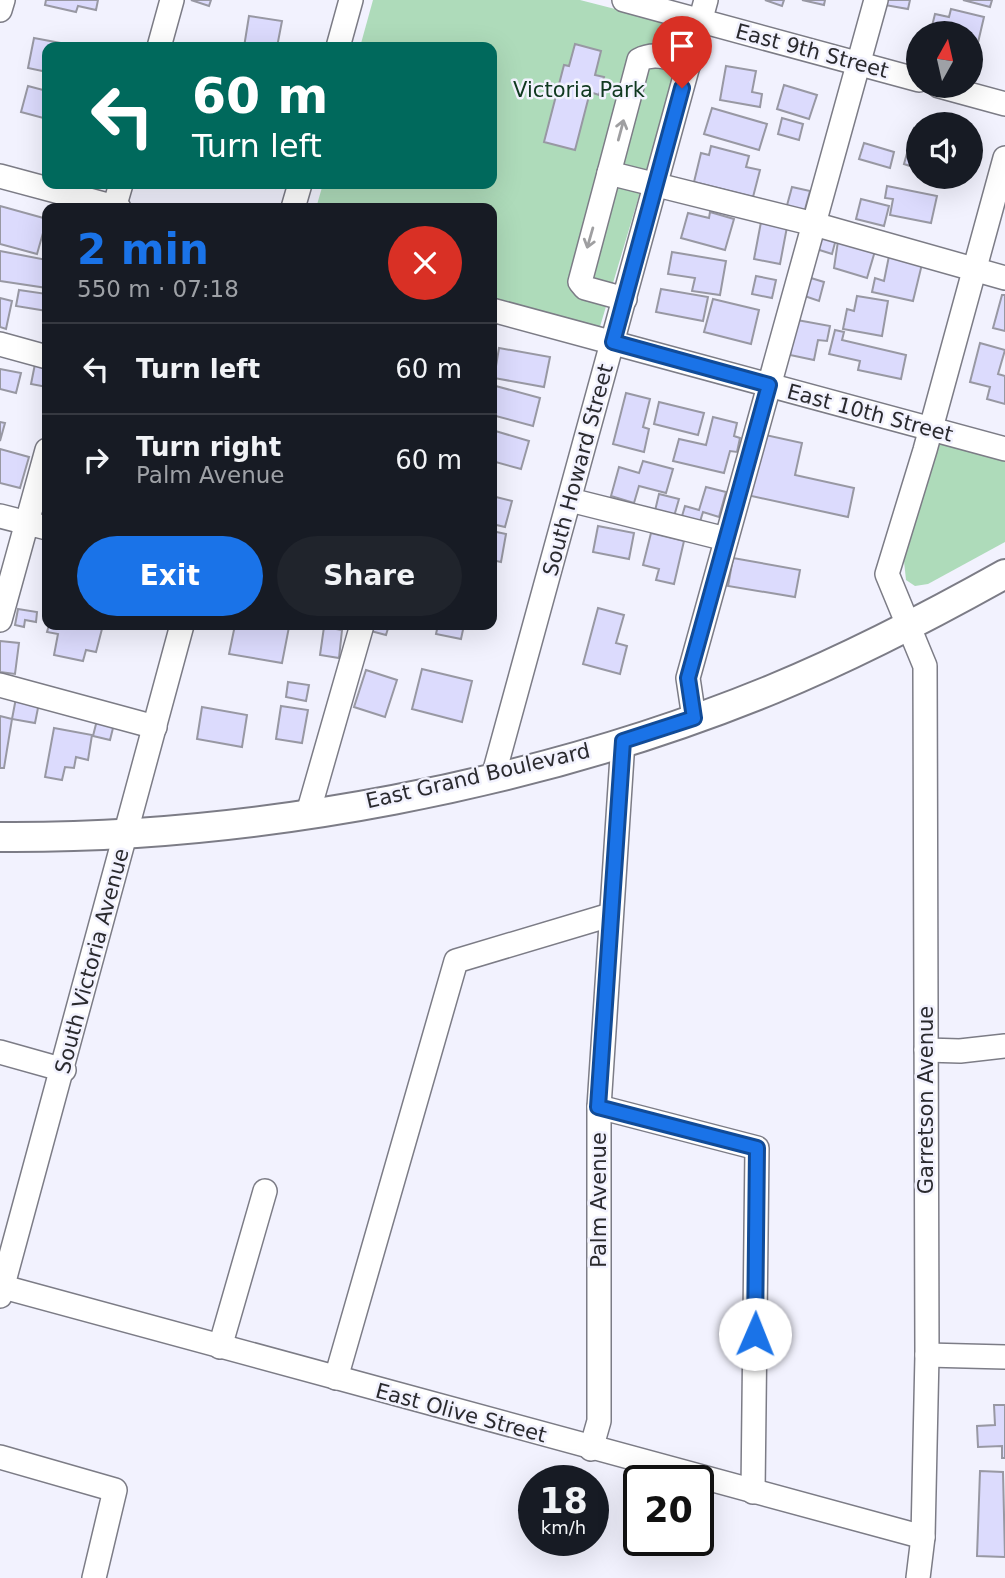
<!DOCTYPE html>
<meta charset="utf-8">
<style>
body{margin:0;font-family:"DejaVu Sans",sans-serif;background:#20242c;color:#f1f3f6;height:100vh;display:flex;flex-direction:column;font-size:26px;white-space:nowrap}
*{box-sizing:border-box;margin:0}
p{font-size:23px;color:#9ea1a6}
.icon{flex:none;width:38px;height:38px;fill:none;stroke:currentColor;stroke-width:2;stroke-linecap:round;stroke-linejoin:round}
.map{position:relative;flex:1;overflow:hidden}
.side{position:absolute;left:42px;top:203px;width:455px;height:427px;display:flex;flex-direction:column;background:#171b24;border-radius:14px;box-shadow:0 7px 28px #0002}
.side>*{flex:none}
.banner{position:absolute;left:42px;top:42px;width:455px;height:147px;border-radius:14px;box-shadow:0 7px 28px #0002;background:#00695c;color:#fff;overflow:hidden}
.needle{width:46px;rotate:8deg}
.fabs{position:absolute;left:906px;top:21px;display:grid;gap:14px}
.fabs a{display:grid;place-items:center;width:77px;height:77px;border-radius:50%;background:#171b24;box-shadow:0 7px 28px #0002;font-size:35px}
.speed{position:absolute;left:518px;top:1465px;display:flex;gap:14px;font-size:35px;font-weight:700;text-align:center}
.speed>*{display:grid;place-content:center;width:91px;height:91px;border-radius:50%;background:#171b24;box-shadow:0 7px 28px #0002;line-height:1}
.speed small{font-size:18px;font-weight:400}
.speed .limit{border:4px solid #111;border-radius:10px;background:#fff;color:#111}
.pin{position:absolute;display:grid;place-items:center;width:60px;height:60px;color:#fff;margin:-72px -30px;border-radius:50% 50% 50% 0;rotate:-45deg;box-shadow:0 0 7px #0007}
.pin .icon{rotate:45deg}
.me{position:absolute;width:77px;margin:-38px;rotate:1deg;stroke-linejoin:round;filter:drop-shadow(0 0 5px #0008)}
.turn{display:flex;align-items:center;gap:24px;height:147px;padding:0 35px;font-size:32px}
.turn .icon{width:91px;height:91px;stroke-width:2.5}
.turn b{display:block;font-size:49px;line-height:60px}
.round{display:grid;place-items:center;flex:none;width:74px;height:74px;border-radius:37px;background:#20242c}
.summary{display:flex;align-items:center;justify-content:space-between;height:119px;padding:0 35px}
h1{font-size:42px;font-weight:700;line-height:52px;color:#1a73e8}
.primary-button{display:flex;gap:14px;margin-top:auto;padding:14px 35px}
.primary-button a{flex:1;height:80px;border-radius:42px;background:#1a73e8;color:#fff;font-size:28px;font-weight:700;line-height:80px;text-align:center}
.primary-button a+a{background:#20242c;color:#f1f3f6}
ul{padding:0;list-style:none}
li{display:flex;align-items:center;gap:21px;height:91px;padding:0 35px;border-top:2px solid #363941}
li div{flex:1}
li b{display:block;font-size:26px}
li em{font-style:normal}
.map>svg:first-child{display:block}
.green{fill:#aedbba}
.building{fill:#dcdbfd;stroke:#9898a3;stroke-width:2}
.lines{fill:none;stroke-linecap:round;stroke-linejoin:round}
.minor-casing{stroke:#7c7c86;stroke-width:26}
.major-casing{stroke:#7c7c86;stroke-width:32}
.minor{stroke:#fff;stroke-width:23}
.major{stroke:#fff;stroke-width:28}
.oneway{stroke:#9f9fa1}
.route-casing{stroke:#114b97;stroke-width:18}
.route{stroke:#1a73e8;stroke-width:12}
.labels{text-anchor:middle;stroke-width:5;stroke-linejoin:round;paint-order:stroke}
.street-label{font-size:21px;fill:#2a2a2e;stroke:#f2f2fe}
.park-label{font-size:21px;fill:#103920;stroke:#f2f2fe}
</style>
<div class="map">
<svg width="1005" height="1578" viewBox="0 0 1005 1578">
<rect width="100%" height="100%" fill="#f2f2fe"/>
<g class="green">
<polygon points="373,0 580,0 689,28 599,330 492,301 492,208 316,208 323,184 492,184 492,47 360,47"/>
<polygon points="940,444 1005,461 1005,542 928,584 915,586 906,580 904,561 934,450"/>
</g>
<g class="building">
<polygon points="46,0 98,0 96,10 78,6 76,12 45,5"/>
<polygon points="191,0 211,0 209,6"/>
<polygon points="765,0 784,0 782,6"/>
<polygon points="802,0 825,0 824,5"/>
<polygon points="886,0 910,0 908,9 885,5"/>
<polygon points="963,0 992,0 990,7"/>
<polygon points="951,9 984,17 976,51 971,50 971,33 931,30 935,14 949,17"/>
<polygon points="249,16 282,21 277,47 244,47"/>
<polygon points="34,38 82,47 47,47 47,72 28,68"/>
<polygon points="575,44 601,51 595,75 604,77 599,95 590,92 575,150 544,142 564,65 569,66"/>
<polygon points="726,66 756,71 752,92 762,94 760,107 720,100"/>
<polygon points="784,85 817,95 809,119 777,109"/>
<polygon points="28,86 47,91 47,119 21,112"/>
<polygon points="712,108 767,124 759,150 704,134"/>
<polygon points="782,118 803,124 799,140 778,134"/>
<polygon points="914,128 919,129 919,169 904,164"/>
<polygon points="864,143 894,152 890,168 859,159"/>
<polygon points="711,146 749,156 746,167 760,170 753,197 694,182 701,153 709,155"/>
<polygon points="887,186 937,196 931,223 890,215 893,199 885,198"/>
<polygon points="792,187 810,191 804,213 786,209"/>
<polygon points="861,199 889,206 884,226 856,219"/>
<polygon points="0,206 47,219 37,254 0,244"/>
<polygon points="710,212 734,219 725,250 681,238 688,213 709,218"/>
<polygon points="761,222 787,227 780,264 754,259"/>
<polygon points="815,232 836,239 832,254 810,247"/>
<polygon points="838,241 875,251 867,278 834,268"/>
<polygon points="0,251 47,260 47,288 0,281"/>
<polygon points="672,252 726,261 720,295 692,291 695,278 668,274"/>
<polygon points="889,256 922,264 913,301 872,292 875,278 884,281"/>
<polygon points="801,275 824,282 819,301 796,293"/>
<polygon points="756,276 776,280 772,298 752,294"/>
<polygon points="661,289 708,297 703,321 656,312"/>
<polygon points="19,290 47,294 47,311 16,306"/>
<polygon points="1002,295 1005,295 1005,331 993,328"/>
<polygon points="857,296 888,301 882,336 843,329 847,309 854,311"/>
<polygon points="0,298 12,301 6,329 0,327"/>
<polygon points="713,299 759,310 751,344 704,332"/>
<polygon points="797,320 830,326 827,341 818,340 814,360 790,355"/>
<polygon points="835,330 844,332 842,340 906,355 901,379 858,370 860,361 829,354"/>
<polygon points="980,343 1005,350 998,374 1005,376 1005,404 987,399 990,387 970,382"/>
<polygon points="499,348 550,357 544,387 494,378"/>
<polygon points="35,364 47,366 47,387 31,384"/>
<polygon points="0,369 21,373 16,393 0,389"/>
<polygon points="492,385 540,398 533,426 492,415"/>
<polygon points="626,393 650,399 643,427 649,429 644,452 613,444"/>
<polygon points="659,402 704,413 698,435 654,424"/>
<polygon points="713,417 737,423 734,436 740,438 737,452 730,451 724,473 673,461 679,439 706,445"/>
<polygon points="0,422 5,423 0,441"/>
<polygon points="492,430 529,441 521,469 492,461"/>
<polygon points="761,434 802,443 795,475 854,488 848,517 747,495"/>
<polygon points="0,449 29,457 20,488 0,483"/>
<polygon points="643,461 673,469 666,493 639,486 634,503 611,496 619,467 639,473"/>
<polygon points="706,487 726,492 719,517 703,512 698,528 680,523 685,506 699,510"/>
<polygon points="659,494 679,499 673,520 654,515"/>
<polygon points="492,496 512,501 505,527 492,524"/>
<polygon points="598,526 634,533 629,559 593,552"/>
<polygon points="492,531 506,534 501,562 492,560"/>
<polygon points="651,533 684,541 674,584 656,580 659,569 643,565"/>
<polygon points="733,558 800,570 795,597 728,586"/>
<polygon points="598,608 624,615 616,643 627,646 620,674 583,664"/>
<polygon points="18,609 37,612 36,622 25,620 24,627 15,625"/>
<polygon points="49,625 103,625 96,652 86,650 83,661 54,655 58,634 47,632"/>
<polygon points="235,625 289,627 282,663 229,654"/>
<polygon points="369,625 389,625 386,635 367,630"/>
<polygon points="438,625 464,625 461,639 436,634"/>
<polygon points="324,627 342,630 339,658 320,655"/>
<polygon points="0,641 19,643 15,674 0,672"/>
<polygon points="422,669 472,681 462,722 412,709"/>
<polygon points="366,670 397,680 385,717 354,707"/>
<polygon points="288,682 309,685 306,701 286,697"/>
<polygon points="16,698 39,703 35,723 12,719"/>
<polygon points="281,706 308,710 302,743 276,739"/>
<polygon points="202,707 247,715 242,747 197,739"/>
<polygon points="0,716 12,719 4,768 0,768"/>
<polygon points="97,720 114,724 110,740 93,736"/>
<polygon points="54,728 92,735 88,760 76,757 74,768 65,767 62,780 45,777"/>
<polygon points="994,1405 1005,1405 1005,1458 1002,1458 1002,1446 978,1447 977,1426 995,1425"/>
<polygon points="980,1471 1003,1472 1005,1557 977,1556"/>
</g>
<g class="lines">
<g class="minor-casing">
<g id="minor">
<polyline points="624,0 919,80"/>
<polyline points="0,10 3,0"/>
<polyline points="159,47 172,0"/>
<polyline points="338,47 351,0"/>
<path d="M689,64C672,59 655,51 639,60L609,173L814,224L1005,278"/>
<polyline points="939,86 1005,104"/>
<polyline points="609,173 580,282 585,288 625,299"/>
<polyline points="0,176 119,208"/>
<polyline points="114,208 121,184"/>
<polyline points="293,208 300,184"/>
<polyline points="492,310 1005,449"/>
<polyline points="0,344 47,357"/>
<polyline points="570,500 726,539"/>
<polyline points="0,516 47,528"/>
<polyline points="0,620 47,450"/>
<polyline points="0,685 155,727"/>
<polyline points="694,718 688,678 876,0"/>
<polyline points="493,777 706,0"/>
<polyline points="308,813 362,625"/>
<polyline points="926,1050 960,1051 1005,1046"/>
<polyline points="0,1052 64,1070"/>
<polyline points="599,1107 757,1148 753,1492"/>
<polyline points="0,1286 923,1537"/>
<polyline points="0,1296 182,625"/>
<polyline points="220,1347 265,1191"/>
<polyline points="927,1355 1005,1357"/>
<polyline points="336,1378 456,961 610,915"/>
<polyline points="591,1449 599,1421 599,1107 623,741"/>
<polyline points="0,1457 115,1490 94,1578"/>
<polyline points="918,1578 923,1537 927,1355 925,666 887,574 925,450 1005,158"/>
</g>
</g>
<g class="major-casing">
<path id="major" d="M0,837C254,839 539,785 773,689C853,656 930,616 1005,574"/>
</g>
<use href="#minor" class="minor"/>
<use href="#major" class="major"/>
</g>
<defs><path id="oneway-shaft" d="M-6 0H5M1.5-3L5.5 0L1.5 3" fill="none" stroke-width="1.6" stroke-linecap="round" stroke-linejoin="round" transform="scale(1.75)"/></defs>
<g class="oneway">
<use href="#oneway-shaft" transform="translate(621 130) rotate(-75)"/>
<use href="#oneway-shaft" transform="translate(590 238) rotate(106)"/>
</g>
<g class="lines">
<g class="route-casing">
<polyline id="route" points="682,88 613,342 769,385 688,678 694,718 623,741 598,1107 757,1148 755,1334"/>
</g>
<use href="#route" class="route"/>
</g>
<g class="labels">
<g class="street-label">
<text transform="translate(812 51) rotate(15)" y="7">East 9th Street</text>
<text transform="translate(870 413) rotate(15)" y="7">East 10th Street</text>
<text transform="translate(578 470) rotate(-75)" y="7">South Howard Street</text>
<text transform="translate(478 776) rotate(-13)" y="7">East Grand Boulevard</text>
<text transform="translate(92 961) rotate(-75)" y="7">South Victoria Avenue</text>
<text transform="translate(926 1100) rotate(-90)" y="7">Garretson Avenue</text>
<text transform="translate(599 1200) rotate(-90)" y="7">Palm Avenue</text>
<text transform="translate(461 1413) rotate(15)" y="7">East Olive Street</text>
</g>
<g class="park-label">
<text x="579" y="97">Victoria Park</text>
</g>
</g>
</svg>
<div class="fabs">
<a><svg class="needle" viewBox="-14 -14 28 28"><path d="M0-13l5 13h-10z" fill="#e53935"/><path d="M0 13l5-13h-10z" fill="#9ea1a6"/></svg></a>
<a><svg class="icon" aria-label="sound" viewBox="0 0 24 24"><path d="M4 9h4l5-4v14l-5-4H4zM17 9q2 3 0 6"/></svg></a>
</div>
<div class="speed"><div>18<small>km/h</small></div><div class="limit">20</div></div>
<div class="pin" style="left:682px;top:88px;background:#d93025"><svg class="icon" aria-label="arrive" viewBox="0 0 24 24"><path d="M6 21V4h12l-3 4 3 4H6"/></svg></div>
<svg class="me" style="left:755px;top:1334px" viewBox="-20 -20 40 40"><circle r="19" fill="#fff"/><path d="M0-13L10 11 0 6-10 11z" fill="#1a73e8"/></svg>
<div class="banner">
<div class="turn"><svg class="icon" aria-label="left" viewBox="0 0 24 24"><path d="M17 20v-9H6M10 6l-5 5 5 5"/></svg><div><b>60 m</b>Turn left</div></div>
</div>
<section class="side">
<div class="summary"><div><h1>2 min</h1><p>550 m · 07:18</p></div><a class="round" style="background:#d93025;color:#fff"><svg class="icon" aria-label="close" viewBox="0 0 24 24"><path d="M6 6l12 12M18 6L6 18"/></svg></a></div>
<ul>
<li><svg class="icon" aria-label="left" viewBox="0 0 24 24"><path d="M17 20v-9H6M10 6l-5 5 5 5"/></svg><div><b>Turn left</b></div><em>60 m</em></li>
<li><svg class="icon" aria-label="right" viewBox="0 0 24 24"><path d="M7 20v-9h11M14 6l5 5-5 5"/></svg><div><b>Turn right</b><p>Palm Avenue</p></div><em>60 m</em></li>
</ul>
<div class="primary-button"><a>Exit</a><a>Share</a></div>
</section>
</div>
